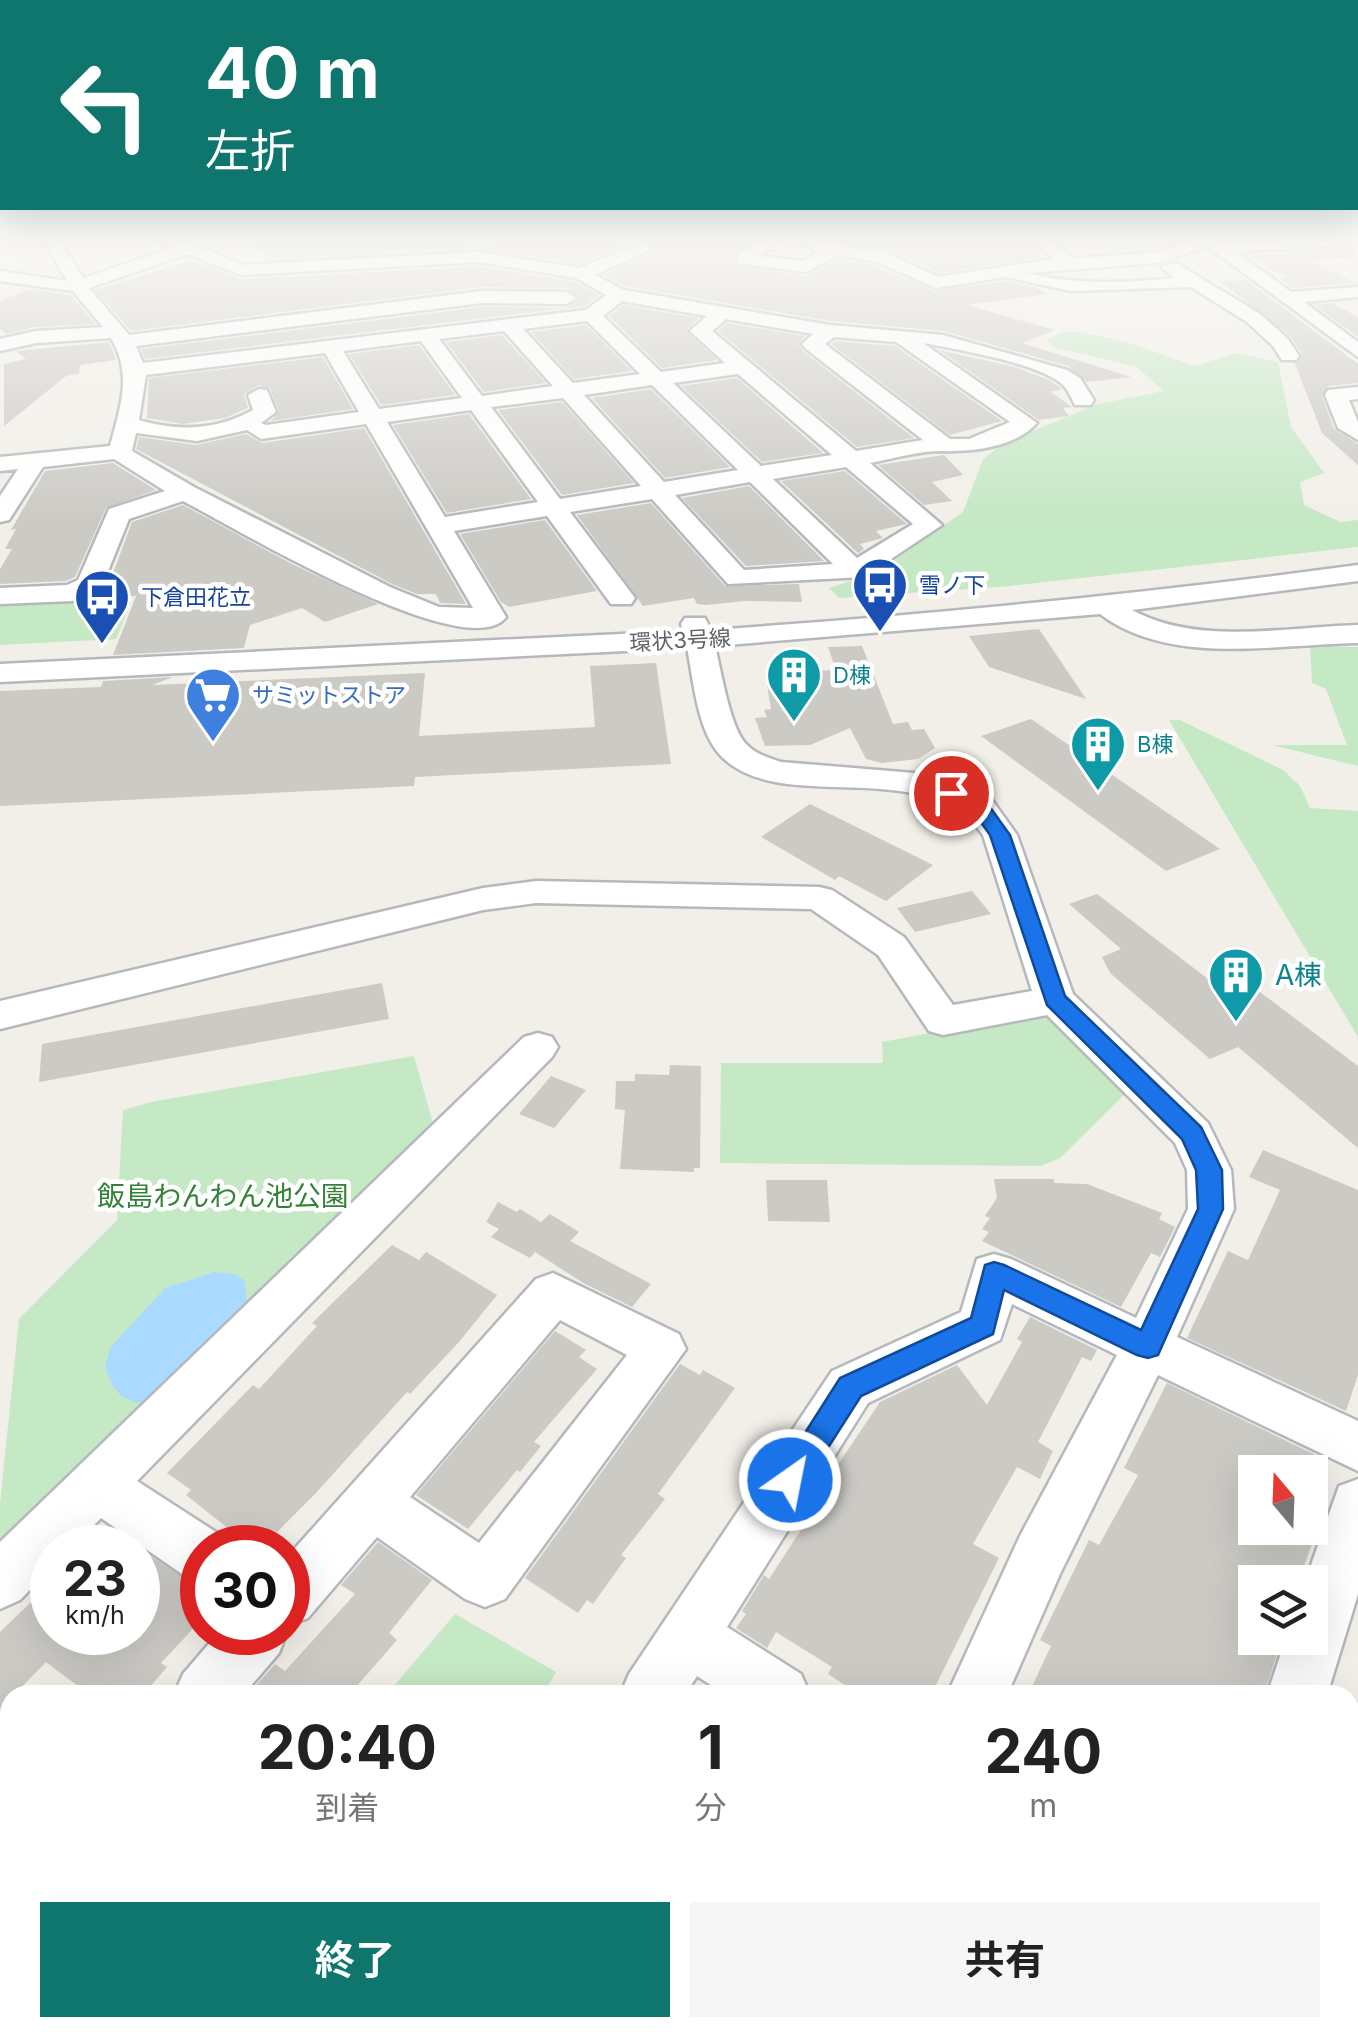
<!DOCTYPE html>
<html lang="ja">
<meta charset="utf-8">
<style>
body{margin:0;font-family:Inter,"Noto Sans JP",sans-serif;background:#f6f6f6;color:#222;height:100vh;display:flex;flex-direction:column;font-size:38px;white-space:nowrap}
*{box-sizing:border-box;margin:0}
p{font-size:32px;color:#767676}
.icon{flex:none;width:55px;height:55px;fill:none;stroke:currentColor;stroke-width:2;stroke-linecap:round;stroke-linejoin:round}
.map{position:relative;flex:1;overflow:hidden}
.details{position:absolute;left:0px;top:1685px;width:1360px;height:352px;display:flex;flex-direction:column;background:#fff;border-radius:30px 30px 0 0;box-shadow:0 10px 40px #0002}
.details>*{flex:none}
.hud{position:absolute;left:0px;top:0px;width:1360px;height:210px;box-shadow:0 10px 40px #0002;background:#0f766e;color:#fff;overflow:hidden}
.needle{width:65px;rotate:341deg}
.tools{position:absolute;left:1238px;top:1455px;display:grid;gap:20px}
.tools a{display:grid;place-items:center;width:90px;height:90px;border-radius:0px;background:#fff;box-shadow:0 10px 40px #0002;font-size:50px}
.speed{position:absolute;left:30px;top:1525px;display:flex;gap:20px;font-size:50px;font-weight:700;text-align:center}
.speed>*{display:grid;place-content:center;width:130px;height:130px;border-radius:50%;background:#fff;box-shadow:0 10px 40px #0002;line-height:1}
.speed small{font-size:25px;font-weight:400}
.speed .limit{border:15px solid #d22;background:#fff;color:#111}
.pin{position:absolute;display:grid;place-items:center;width:85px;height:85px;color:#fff;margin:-42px;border:5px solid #fff;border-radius:50%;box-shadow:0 2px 10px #0007}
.me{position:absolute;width:110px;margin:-55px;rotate:33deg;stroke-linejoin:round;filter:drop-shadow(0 0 8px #0008)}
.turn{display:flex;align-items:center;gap:35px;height:210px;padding:0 40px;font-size:45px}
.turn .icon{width:130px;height:130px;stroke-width:2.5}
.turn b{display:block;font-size:70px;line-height:85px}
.eta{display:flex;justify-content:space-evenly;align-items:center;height:170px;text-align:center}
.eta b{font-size:60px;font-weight:700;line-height:70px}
.primary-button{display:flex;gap:20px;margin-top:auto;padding:20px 40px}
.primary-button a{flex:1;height:115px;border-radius:0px;background:#0f766e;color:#fff;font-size:40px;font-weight:700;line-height:115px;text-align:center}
.primary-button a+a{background:#f6f6f6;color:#222}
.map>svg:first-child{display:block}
.green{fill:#c5e8c5}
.water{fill:#aadaff}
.building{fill:#cccac5}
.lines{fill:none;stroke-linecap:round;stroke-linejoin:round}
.minor-casing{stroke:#b5b8bc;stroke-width:5}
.minor{fill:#fff;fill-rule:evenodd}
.route{fill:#1a73e8;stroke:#114b97;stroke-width:2.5}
.labels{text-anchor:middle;stroke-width:9;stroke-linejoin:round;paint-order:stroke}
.far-transit-label{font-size:22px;fill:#164399;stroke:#fff;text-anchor:start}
.far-street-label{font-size:22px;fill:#5f6368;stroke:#fff}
.far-culture-label{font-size:22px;fill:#0d838f;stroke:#fff;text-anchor:start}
.far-shop-label{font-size:22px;fill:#366cbe;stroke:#fff;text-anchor:start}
.culture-label{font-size:28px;fill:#0d838f;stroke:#fff;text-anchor:start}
.park-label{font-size:28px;fill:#348238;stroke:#fff}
</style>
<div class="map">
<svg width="1358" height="2037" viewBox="0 0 1358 2037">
<rect width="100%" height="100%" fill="#f1efe8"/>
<g class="green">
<polygon points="244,236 495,236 479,239 459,250 382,249 382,258 275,263 266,261 262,252 246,246 241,239"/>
<polygon points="1062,332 1081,332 1124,341 1195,366 1236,353 1278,362 1291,427 1324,473 1300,482 1304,505 1340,522 1358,520 1358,547 1010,586 839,598 829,588 878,572 963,512 983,459 1006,442 1098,404 1163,391 1137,367 1053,347 1046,340"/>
<polygon points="0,602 131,602 116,639 0,645"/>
<polygon points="1310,646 1358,647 1358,766 1272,745 1347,745 1326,689 1312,683"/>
<polygon points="1169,720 1180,720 1283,770 1300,786 1310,808 1358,811 1358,1037"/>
<polygon points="1048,1011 1126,1093 1060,1158 1041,1166 720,1163 721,1063 883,1063 882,1042"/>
<polygon points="414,1056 436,1134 0,1563 0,1504 19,1319 117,1220 123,1110 151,1102"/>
<polygon points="455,1614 556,1672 543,1695 386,1695"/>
</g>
<polygon class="water" points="214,1272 235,1274 245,1281 247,1305 157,1400 137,1403 121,1396 111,1383 105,1367 110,1348 165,1288"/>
<g class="building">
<polygon points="497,236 592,236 620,248 579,264 479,248 394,253 502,246"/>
<polygon points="642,236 759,236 736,252 735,265 807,276 837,259 874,265 934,291 1006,281 1035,287 1048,294 967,305 1055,330 1022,343 1131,377 1087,382 1068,366 944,331 830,321 625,286 604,275 654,252 652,241"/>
<polygon points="866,236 1025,238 1046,257 939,273 887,249 836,241"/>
<polygon points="1356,248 1357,257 1311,261 1356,283 1292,288 1279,278 1287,278 1248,256"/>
<polygon points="192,260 241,279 479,266 575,282 599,295 585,306 145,359 141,349 482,307 567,308 580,299 567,288 482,287 131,331 95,290"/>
<polygon points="1246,280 1358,364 1358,383 1328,386 1322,396 1334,429 1358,444 1358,465 1322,433 1295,364 1302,354 1291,337 1219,281"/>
<polygon points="30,289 71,295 95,324 36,327 6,334 0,329 0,301"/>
<polygon points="1337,303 1334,304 1358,317 1358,337 1314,305"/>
<polygon points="623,305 699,318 686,331 717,360 662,368 609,316"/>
<polygon points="727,323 805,336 798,344 803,351 914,438 857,447 718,331"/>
<polygon points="586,325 632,371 574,379 531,332"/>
<polygon points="502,335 546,383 484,392 446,342"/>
<polygon points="835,341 895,346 1002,421 950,435 831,344"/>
<polygon points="109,342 116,360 80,365 79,374 66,376 4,426 4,364 26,359 16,351"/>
<polygon points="419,345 455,395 381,405 349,354"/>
<polygon points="939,350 1015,367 1049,380 1062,389 1051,392 1072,407 1063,408 1069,416 1039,420"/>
<polygon points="323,357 353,409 271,421 279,411 270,389 259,385 244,394 248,408 225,418 183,424 147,418 149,378"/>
<polygon points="737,378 823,453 762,462 681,386"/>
<polygon points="651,389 730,467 665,478 592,398"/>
<polygon points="562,402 634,483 562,495 498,410"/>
<polygon points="469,414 531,499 447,513 393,425"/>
<polygon points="364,428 466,604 440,603 436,594 417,594 392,584 136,449 139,437 196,445 246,434 262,443"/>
<polygon points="944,455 963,475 932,482 952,501 924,505 878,465"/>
<polygon points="113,463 156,490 106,508 75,577 66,581 0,584 0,569 12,549 5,549 16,529 11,530 45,471"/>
<polygon points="845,471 907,524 876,531 883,538 860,544 864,549 858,553 781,481"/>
<polygon points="749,486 824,561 746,566 682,498"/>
<polygon points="651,503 725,586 799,584 802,602 744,601 706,605 697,604 694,598 643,606 577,515"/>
<polygon points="183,505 294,565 378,604 325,622 302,608 250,625 244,648 113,655 136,596 118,597 120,591 106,592 132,522"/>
<polygon points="545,520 597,591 509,607 501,602 460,534"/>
<polygon points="1039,629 1086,699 989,667 969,636"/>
<polygon points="862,646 893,724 908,722 912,730 924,729 935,748 918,759 882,763 866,759 850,728 810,745 765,746 755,718 767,717 764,710 771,709 765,673 836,670 828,647"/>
<polygon points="656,663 671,764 415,777 414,786 0,806 0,691 101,687 103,681 173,677 152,685 425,673 419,736 595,727 590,666"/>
<polygon points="1031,719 1220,849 1166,871 981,736"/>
<polygon points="810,804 933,865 886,901 839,876 835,880 761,837"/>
<polygon points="972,891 991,914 915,932 897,908"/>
<polygon points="1097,894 1238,1002 1260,992 1358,1066 1358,1148 1238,1047 1210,1059 1110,973 1102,957 1121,949 1069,904"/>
<polygon points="382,983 389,1019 39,1082 42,1044"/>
<polygon points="670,1065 701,1066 700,1168 694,1168 694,1172 620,1169 625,1110 615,1109 616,1081 635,1081 635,1074 669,1075"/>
<polygon points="551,1076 586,1090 554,1128 519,1114"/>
<polygon points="1263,1150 1358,1190 1358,1375 1346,1411 1187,1338 1228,1251 1248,1260 1280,1190 1249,1177"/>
<polygon points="994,1179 1054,1179 1054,1183 1087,1184 1162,1213 1159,1219 1175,1227 1160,1257 1151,1253 1121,1307 982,1241 989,1232 982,1229 990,1218 985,1216 997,1198"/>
<polygon points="766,1180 827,1180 830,1222 768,1221"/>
<polygon points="498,1202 517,1212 520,1209 541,1222 550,1214 579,1232 570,1241 651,1284 632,1307 585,1284 535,1252 530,1258 491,1237 499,1229 486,1222"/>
<polygon points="392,1245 419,1260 426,1252 497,1295 459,1342 410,1394 407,1392 316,1493 261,1548 253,1548 186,1495 191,1490 167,1473 253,1385 259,1389 317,1326 312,1323"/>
<polygon points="1030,1317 1097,1350 1091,1361 1082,1357 1038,1442 1053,1451 1040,1479 1017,1467 973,1544 999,1558 931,1695 860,1695 828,1674 832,1667 776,1632 767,1648 736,1628 746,1614 742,1611 764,1575 769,1579 816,1507 809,1503 830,1471 835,1469 880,1402 957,1365 987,1405 1022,1342 1017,1339"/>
<polygon points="555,1331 586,1350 579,1357 597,1369 534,1442 541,1446 520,1472 517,1470 468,1529 416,1495"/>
<polygon points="680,1364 700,1375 703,1370 735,1388 658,1494 665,1499 621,1555 626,1558 593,1604 587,1600 578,1613 525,1578"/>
<polygon points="1167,1383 1328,1461 1323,1472 1255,1472 1255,1528 1318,1528 1298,1582 1255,1582 1255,1638 1282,1638 1264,1695 1028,1695 1051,1646 1040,1640 1089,1540 1099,1545 1138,1475 1124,1468"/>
<polygon points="378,1542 432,1580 389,1633 397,1640 349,1695 248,1695 275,1664 285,1671 355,1594 341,1585"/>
<polygon points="138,1548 202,1589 202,1619 161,1663 167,1667 143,1695 90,1695 46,1662 0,1709 0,1632 52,1582 52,1632 138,1632"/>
</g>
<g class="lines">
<g class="minor-casing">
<g id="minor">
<path d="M41,236H57L83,278L172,248L150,236H173L243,265L479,252L579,268L631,248L596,236H625L649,242L652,249L595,275L624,290L830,325L943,335L1067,370L1080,378L1094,400L1091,405H1075C1071,398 1068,389 1062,384C1038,363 956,349 923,343L1037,423C1014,448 972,452 941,451C918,451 892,459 870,463L942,525L864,577L728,584L652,499L570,512L635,598L631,604H611L547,516L454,531L506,617C468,668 230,525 183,501L129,519L100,591L72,601L0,604V588L67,585L78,580L109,509L165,491L114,459L43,467L9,520L0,522V496L18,469L0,471V457L110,446C120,408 133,375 111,338L36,343L0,351V339L36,331L103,327L73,291L0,281V271L67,281ZM187,254L241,275L479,262L576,278L606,295L586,310L143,363L136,346L482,303L567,304L576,298L567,292L482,291L129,335L89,288ZM622,301L707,316L690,331L725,363L661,372L603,316ZM726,319L813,334L802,344L805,348L923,440L856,451L712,331ZM587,321L640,374L573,383L523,329ZM504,331L553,386L482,396L439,339ZM834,337L896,342L1010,422L969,439H950L825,344ZM421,341L462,398L379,409L343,351ZM325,353L359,412L266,425L261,423L276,412L267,390L259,389L248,395L253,410C217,430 179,432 139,420L146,375ZM738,374L832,455L761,466L673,383ZM652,385L738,470L664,482L584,395ZM563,398L641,486L560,499L491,407ZM471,410L538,502L445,517L387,422ZM366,424L473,608L439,607L390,587L194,487L132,451L136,433L197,441L247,430L261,439ZM846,467L913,524L857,558L773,479ZM750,482L833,564L744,570L675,495Z"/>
<path d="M766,236H785L760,256L804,261L817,252L797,236H815L823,243L885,252L938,277L1054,259L1028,236H1047L1073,258L1154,253L1204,236H1215L1224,243L1358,236V244L1236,252L1291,292L1358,287V297L1304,302L1358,342V357L1207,246L1156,263L1027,273C1076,285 1126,283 1175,278L1161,267L1176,263L1260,314L1288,339L1299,356L1296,360H1282L1273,346L1247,322L1191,287L1071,291L1006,277L936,288L875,261L836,255L807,272L738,263V255Z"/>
<polygon points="1358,387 1358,399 1349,400 1358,422 1358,440 1338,428 1325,395 1328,390"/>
<path d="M1358,565V581L1132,610C1198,646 1286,627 1358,625V643C1277,644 1170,667 1100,614L715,646C721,670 730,728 746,744C755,754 769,758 781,762L914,773L963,786L992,800L1017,835L1073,994L1208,1123L1231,1170L1234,1209L1177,1337L1358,1421V1471L1158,1375L1060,1574L1007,1695H947L1020,1536L1117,1355L1012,1304L1000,1340L868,1403L727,1627L801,1674L810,1695H726L697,1676L685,1695H620L629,1674L832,1371L961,1312L977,1259L994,1254L1011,1259L1136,1318L1188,1209L1187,1170L1175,1143L1047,1015L943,1035L929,1031L878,955L811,909L536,903L483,910L0,1029V1001L483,888L536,881L819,887L832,890L904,937L953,1005L1032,991L983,835C925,753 784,816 723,758C697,733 694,682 687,648L0,682V664L683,631L681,624L685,618H705L711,630C927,615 1143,594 1358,565Z"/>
<polygon points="538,1033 552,1037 558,1047 552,1057 137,1481 222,1536 227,1548 202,1548 202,1582 182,1574 101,1518 72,1548 52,1548 52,1567 20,1600 0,1609 0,1542 524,1037"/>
<path d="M553,1273L679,1334L686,1349L505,1599L485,1607L465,1599L377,1537L308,1618L288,1626V1556L536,1279ZM560,1320L627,1355L479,1543L410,1497Z"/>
<polygon points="1358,1479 1358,1594 1327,1695 1267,1695 1286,1638 1310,1638 1310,1582 1305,1582 1339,1486"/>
<polygon points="219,1632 287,1632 279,1653 243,1695 174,1695 183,1674"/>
<polygon points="10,1886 10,1960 0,1965 0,1890"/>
<polygon points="401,2028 473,2028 469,2037 397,2037"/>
<polygon points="782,2028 853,2028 849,2037 778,2037"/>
<polygon points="1154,2028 1224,2028 1221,2037 1151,2037"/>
<polygon points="1260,2028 1341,2028 1345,2037 1264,2037"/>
</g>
</g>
<use href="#minor" class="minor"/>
</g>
<linearGradient id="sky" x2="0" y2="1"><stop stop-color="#8fc3f1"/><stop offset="0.45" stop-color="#f9f8f5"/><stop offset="1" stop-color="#f9f8f5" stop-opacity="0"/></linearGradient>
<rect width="1358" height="521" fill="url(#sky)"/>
<polygon class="route" points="951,787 987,803 1010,835 1065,996 1201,1127 1222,1170 1223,1209 1158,1355 1148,1358 1137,1355 1004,1290 993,1334 861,1396 801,1490 790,1495 779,1490 775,1480 840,1378 971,1318 985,1265 994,1262 1004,1265 1141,1330 1198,1209 1196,1170 1182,1139 1047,1005 990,835 973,811 945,797 945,789"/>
<defs>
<g id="bus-pin" transform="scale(2.875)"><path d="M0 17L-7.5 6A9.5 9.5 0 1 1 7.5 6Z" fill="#1a4fb4" stroke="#fff"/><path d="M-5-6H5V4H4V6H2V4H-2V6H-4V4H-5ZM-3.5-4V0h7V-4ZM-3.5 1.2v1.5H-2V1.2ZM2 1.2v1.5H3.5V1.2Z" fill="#fff"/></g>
<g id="building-pin" transform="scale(2.875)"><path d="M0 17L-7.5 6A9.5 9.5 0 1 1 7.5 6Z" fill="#0f9aa8" stroke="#fff"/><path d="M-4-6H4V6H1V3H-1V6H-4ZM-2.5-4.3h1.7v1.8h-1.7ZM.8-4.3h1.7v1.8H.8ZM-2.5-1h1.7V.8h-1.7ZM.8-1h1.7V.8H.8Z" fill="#fff"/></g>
<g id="supermarket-pin" transform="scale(2.875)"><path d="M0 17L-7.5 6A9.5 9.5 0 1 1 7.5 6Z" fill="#3f7fe0" stroke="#fff"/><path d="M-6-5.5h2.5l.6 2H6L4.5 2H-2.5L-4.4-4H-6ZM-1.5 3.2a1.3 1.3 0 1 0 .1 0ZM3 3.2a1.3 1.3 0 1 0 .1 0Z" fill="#fff"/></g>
</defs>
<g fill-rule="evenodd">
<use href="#bus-pin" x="880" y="585"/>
<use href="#bus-pin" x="102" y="597"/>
<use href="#building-pin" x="794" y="675"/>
<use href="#supermarket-pin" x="213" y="695"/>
<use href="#building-pin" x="1098" y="744"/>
<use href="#building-pin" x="1236" y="975"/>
</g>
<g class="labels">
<g class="far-transit-label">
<text x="919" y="593">雪ノ下</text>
<text x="141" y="605">下倉田花立</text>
</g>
<g class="far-street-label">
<text transform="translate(680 640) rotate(-3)" y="8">環状3号線</text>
</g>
<g class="far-culture-label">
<text x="833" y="683">D棟</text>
<text x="1137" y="752">B棟</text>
</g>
<g class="far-shop-label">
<text x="252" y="703">サミットストア</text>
</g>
<g class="culture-label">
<text x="1275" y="985">A棟</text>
</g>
<g class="park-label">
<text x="223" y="1206">飯島わんわん池公園</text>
</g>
</g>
</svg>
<div class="tools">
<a><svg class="needle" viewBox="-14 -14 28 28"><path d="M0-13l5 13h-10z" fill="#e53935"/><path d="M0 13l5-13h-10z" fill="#767676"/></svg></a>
<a><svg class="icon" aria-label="layers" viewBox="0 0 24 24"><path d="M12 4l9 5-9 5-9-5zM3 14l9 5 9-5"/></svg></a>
</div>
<div class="speed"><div>23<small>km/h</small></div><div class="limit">30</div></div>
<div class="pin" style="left:951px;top:793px;background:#d93025"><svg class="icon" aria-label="arrive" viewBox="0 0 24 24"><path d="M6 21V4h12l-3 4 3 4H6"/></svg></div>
<svg class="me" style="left:790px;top:1480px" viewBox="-20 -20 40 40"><circle r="17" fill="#1a73e8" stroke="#fff" stroke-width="3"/><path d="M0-11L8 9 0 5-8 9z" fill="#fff"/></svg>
<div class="hud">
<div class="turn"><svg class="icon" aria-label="left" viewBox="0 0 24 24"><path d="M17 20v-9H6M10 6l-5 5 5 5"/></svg><div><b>40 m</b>左折</div></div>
</div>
<section class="details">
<div class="eta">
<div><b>20:40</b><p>到着</p></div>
<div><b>1</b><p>分</p></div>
<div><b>240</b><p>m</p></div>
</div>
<div class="primary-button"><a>終了</a><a>共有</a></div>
</section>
</div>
